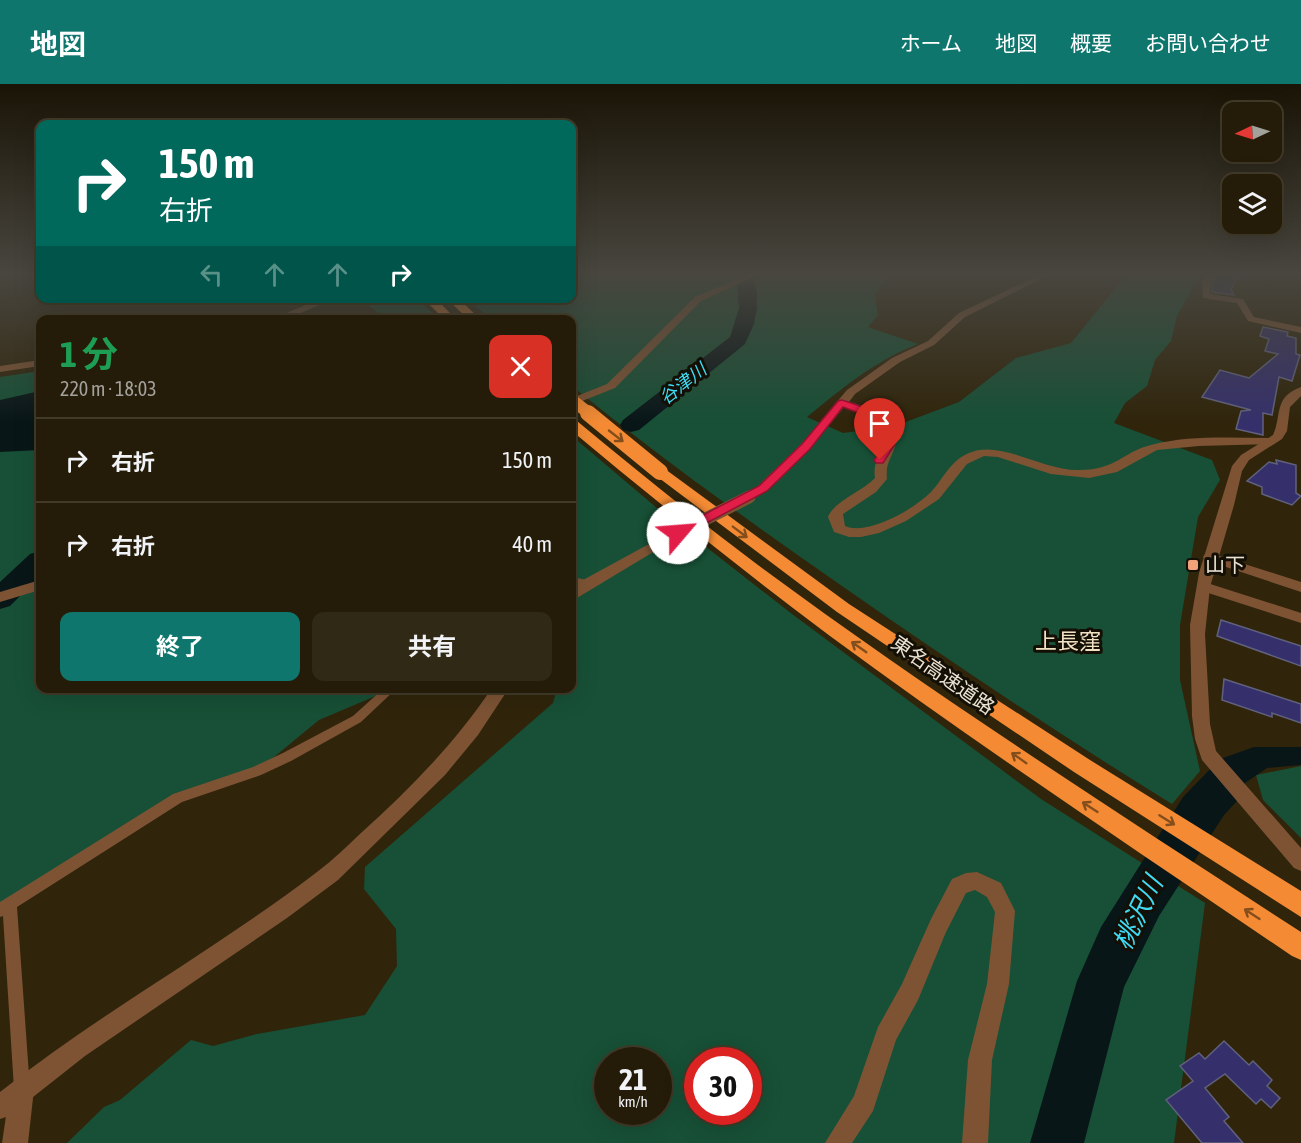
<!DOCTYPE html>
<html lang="ja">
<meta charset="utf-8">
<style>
body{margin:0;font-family:"Asap Condensed","Noto Sans JP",sans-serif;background:#302916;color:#f1f3f6;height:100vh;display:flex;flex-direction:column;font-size:22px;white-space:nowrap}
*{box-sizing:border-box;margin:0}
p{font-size:20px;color:#a3a19c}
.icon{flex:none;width:33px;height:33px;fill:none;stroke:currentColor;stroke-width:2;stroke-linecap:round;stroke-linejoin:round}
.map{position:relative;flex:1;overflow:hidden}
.details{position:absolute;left:36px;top:231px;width:540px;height:378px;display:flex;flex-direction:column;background:#241c08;border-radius:12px;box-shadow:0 6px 24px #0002,0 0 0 2px #413a29}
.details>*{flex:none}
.banner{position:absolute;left:36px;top:36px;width:540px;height:183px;border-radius:12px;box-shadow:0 6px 24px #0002,0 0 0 2px #413a29;background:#00695c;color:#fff;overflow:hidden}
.needle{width:39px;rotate:266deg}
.fabs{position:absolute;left:1222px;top:18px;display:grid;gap:12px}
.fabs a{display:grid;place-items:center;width:60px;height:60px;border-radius:12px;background:#241c08;box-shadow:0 6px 24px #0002,0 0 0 2px #413a29;font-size:30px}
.speed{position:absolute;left:594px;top:963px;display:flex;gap:12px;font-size:30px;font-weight:700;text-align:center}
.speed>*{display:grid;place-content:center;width:78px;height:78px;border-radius:50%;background:#241c08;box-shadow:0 6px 24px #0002,0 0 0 2px #413a29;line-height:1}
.speed small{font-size:15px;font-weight:400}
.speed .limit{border:9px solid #d22;background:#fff;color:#111}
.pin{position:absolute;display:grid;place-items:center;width:51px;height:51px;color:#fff;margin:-62px -26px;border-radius:50% 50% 50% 0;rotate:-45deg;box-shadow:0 0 6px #0007}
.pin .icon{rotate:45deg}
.me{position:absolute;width:66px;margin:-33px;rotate:63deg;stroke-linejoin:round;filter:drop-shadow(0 0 4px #0008)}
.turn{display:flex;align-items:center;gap:21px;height:126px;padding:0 24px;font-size:27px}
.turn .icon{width:78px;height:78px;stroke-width:2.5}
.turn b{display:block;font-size:42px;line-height:51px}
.lanes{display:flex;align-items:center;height:57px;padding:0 24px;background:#0003;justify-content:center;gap:30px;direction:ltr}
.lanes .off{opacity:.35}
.round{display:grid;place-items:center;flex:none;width:63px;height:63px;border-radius:12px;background:#302916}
.overview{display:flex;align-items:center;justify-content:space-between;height:102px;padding:0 24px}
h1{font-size:36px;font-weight:700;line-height:45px;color:#1e9e55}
.cta{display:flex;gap:12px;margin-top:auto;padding:12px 24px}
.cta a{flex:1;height:69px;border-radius:12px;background:#0f766e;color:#fff;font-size:24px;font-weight:700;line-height:69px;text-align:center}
.cta a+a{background:#302916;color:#f1f3f6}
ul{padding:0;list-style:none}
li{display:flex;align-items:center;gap:18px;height:84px;padding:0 24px;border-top:2px solid #413a29}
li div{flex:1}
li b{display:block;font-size:22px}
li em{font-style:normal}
header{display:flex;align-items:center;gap:36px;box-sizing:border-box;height:84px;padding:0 30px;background:#0f766e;color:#fff}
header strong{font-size:28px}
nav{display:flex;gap:33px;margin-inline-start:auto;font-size:21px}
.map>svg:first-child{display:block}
.green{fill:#175036;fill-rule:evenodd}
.water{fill:#081618}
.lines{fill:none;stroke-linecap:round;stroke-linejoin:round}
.river{fill:#081618;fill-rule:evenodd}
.building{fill:#35306b;stroke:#60617d;stroke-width:1.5}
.service{fill:#7d5334;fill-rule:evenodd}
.minor{fill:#7d5334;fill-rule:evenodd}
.tertiary{fill:#7d5334;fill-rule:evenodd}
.motorway{fill:#f48b34;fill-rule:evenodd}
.minor-bridge{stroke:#7d5334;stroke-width:13}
.motorway-bridge-far1{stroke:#f48b34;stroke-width:12}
.motorway-bridge{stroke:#f48b34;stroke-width:16}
.oneway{stroke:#844d1c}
.route{fill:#e11d48;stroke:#92132f;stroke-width:1.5}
.poi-dot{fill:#f1a27b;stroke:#140f05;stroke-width:2}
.labels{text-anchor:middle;stroke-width:6;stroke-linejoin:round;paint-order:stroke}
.far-water-label{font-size:18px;font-style:italic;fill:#3fdbf4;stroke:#140f05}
.poi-label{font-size:20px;fill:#eae3d4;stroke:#140f05;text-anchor:start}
.street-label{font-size:20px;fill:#eae3d4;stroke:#140f05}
.quarter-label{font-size:22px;fill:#f1e2c4;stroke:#140f05}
.near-water-label{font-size:26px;font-style:italic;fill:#3fdbf4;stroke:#140f05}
</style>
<header>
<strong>地図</strong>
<nav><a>ホーム</a><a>地図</a><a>概要</a><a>お問い合わせ</a></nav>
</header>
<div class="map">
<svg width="1301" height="1059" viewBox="0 0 1301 1059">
<rect width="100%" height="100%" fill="#30250b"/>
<g class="green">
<path d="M578,191H892L882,199L875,211L878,231L868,243L918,260C876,276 841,305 807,333L843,349L895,342L959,318L1016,274L1071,259L1126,191H1200L1177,232L1171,257L1155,276L1147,302L1125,319L1114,339L1212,376L1220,396L1198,433L1180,541V596L1200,687L1172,720C1060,651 951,578 842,502C750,438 659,373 572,302V236L491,235L467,215L572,214V192Z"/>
<polygon points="362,215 417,215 439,235 385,235"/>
<polygon points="40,287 40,604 392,605 319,636 257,687 196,708 0,821 0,293"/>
<path d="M572,352L664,430L792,530L1041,715L1205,819L1174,1059H67L104,1023L120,1016L191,956L213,962L257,950L365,931L397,882L396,845L364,805L365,783L553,619L557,605L572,604V518L581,499L572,500ZM608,976H658V1028H608ZM698,976H748V1028H698Z"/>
<polygon points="1301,682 1301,754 1263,716 1256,691"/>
</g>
<g class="water">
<polygon points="40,307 40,366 0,368 0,316"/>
<polygon points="1254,663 1301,663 1301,681 1267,684 1245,699 1238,716 1224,731 1159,832 1124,903 1084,1059 1030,1059 1077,897 1101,843 1183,713 1220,675"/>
</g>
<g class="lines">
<g class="river">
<polygon points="736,191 753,191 757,208 757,224 754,240 745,260 639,346 631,348 623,346 620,341 623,336 730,253 739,224"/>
<polygon points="40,467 40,492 10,522 0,525 0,498 30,470"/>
</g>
</g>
<g class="building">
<polygon points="1216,191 1239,191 1231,205 1234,211 1212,208 1212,200"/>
<polygon points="1263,243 1288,248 1287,252 1296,254 1296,270 1300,271 1292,297 1279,293 1272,331 1263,329 1263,351 1236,345 1241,327 1251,326 1202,313 1220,286 1249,294 1278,270 1265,267 1269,255 1260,252"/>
<polygon points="1276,376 1296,381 1296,409 1301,412 1292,421 1262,410 1262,403 1247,397 1269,378 1277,380"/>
<polygon points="1221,536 1301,562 1301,582 1217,552"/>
<polygon points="1224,595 1301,620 1301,639 1272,629 1272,633 1222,616"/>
<polygon points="1224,957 1249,981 1253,977 1272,996 1267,1002 1280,1014 1271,1024 1261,1015 1256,1020 1225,990 1205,1004 1229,1033 1224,1037 1243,1059 1202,1059 1166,1016 1193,997 1180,982 1199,969 1205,975"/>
</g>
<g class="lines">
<g class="service">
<polygon points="572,493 592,497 593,499 588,502 572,499"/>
<polygon points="384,604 397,604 361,638 291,677 261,691 182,718 17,823 30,1005 28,1011 22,1013 16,1011 14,1005 3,832 0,833 0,818 173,710 253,683 283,669 353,632"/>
</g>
<g class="minor">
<polygon points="747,191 757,191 701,217 615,304 572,321 572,314 607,300 695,213"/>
<path d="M1039,191H1049L965,233L934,261L900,278L855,310L849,318C866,322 901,335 896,358C893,374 885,377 887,395L876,408L843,430L845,442C868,452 914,425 931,408C943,395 951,376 969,369C1000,355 1043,387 1079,386C1117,386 1122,368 1151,361C1189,351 1231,354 1270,354L1276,358L1274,360L1199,362L1157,366L1117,388L1089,394L1051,390L998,373L984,372L967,380L939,415L906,437L879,449L861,453H849L834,448L828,433C835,416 862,408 875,394C873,380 878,375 883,363C892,339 861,329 844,323C829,341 767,421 744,416L743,413L759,401L802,359L847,306L892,274L928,257L959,229Z"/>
<polygon points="1206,191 1214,191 1210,199 1210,210 1243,215 1254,233 1301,243 1301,249 1248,237 1237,219 1203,214 1202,199"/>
<polygon points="322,214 336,214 284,236 270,236"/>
<polygon points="40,276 40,282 0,288 0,282"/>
<polygon points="1210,469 1301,498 1301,508 1205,476 1203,473 1205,470"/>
<polygon points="40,496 40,506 0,518 0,508"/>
<polygon points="1204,498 1301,529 1301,539 1199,506 1197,503"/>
<polygon points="977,788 1001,799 1015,827 1009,900 992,976 988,1059 962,1059 968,976 987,900 995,828 987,813 975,806 966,809 946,848 918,916 896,956 873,1027 852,1059 825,1059 854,1012 878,943 902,900 931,835 952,795 966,789"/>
<polygon points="22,993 30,997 34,1005 28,1059 2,1059 10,1005 14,997"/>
</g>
<g class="tertiary">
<path d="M1301,303V312L1290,323L1287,347L1282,355L1249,376L1242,387L1234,421L1210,503L1205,550L1210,640L1216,667L1301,764V787L1294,784L1202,676L1195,655L1192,632L1190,541L1199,489L1232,382L1241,371L1273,351C1282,332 1273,313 1301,303Z"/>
<polygon points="660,454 667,458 665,461 572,517 572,505 583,496"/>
<path d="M492,604H509L478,651L445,691L338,796L287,834L85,972L9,1032L0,1035V1008C101,928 215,866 317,788C333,776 347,762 361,749C410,705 455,659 492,604Z"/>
</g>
<g class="motorway">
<polygon points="423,214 435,214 457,236 445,236"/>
<polygon points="446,214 458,214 481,236 469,236"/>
<path d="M572,336L577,337C635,385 694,433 754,478C931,609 1116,728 1301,848V876L1292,872C1137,767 981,663 830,552C742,486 656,417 572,347Z"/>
<polygon points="660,384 665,385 849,520 1090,676 1301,807 1301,833 1074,688 837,528 655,391 653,388 655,385"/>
</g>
<polyline class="minor-bridge" points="660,458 749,413"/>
<polyline class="motorway-bridge-far1" points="572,316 590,330"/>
<polyline class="motorway-bridge" points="588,329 660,388"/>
</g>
<defs><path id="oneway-shaft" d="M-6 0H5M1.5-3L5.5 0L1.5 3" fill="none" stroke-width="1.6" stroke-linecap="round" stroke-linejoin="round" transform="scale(1.5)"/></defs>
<g class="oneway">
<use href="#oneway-shaft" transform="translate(616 352) rotate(38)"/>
<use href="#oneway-shaft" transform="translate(740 448) rotate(37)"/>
<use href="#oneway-shaft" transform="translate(859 563) rotate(-145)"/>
<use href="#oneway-shaft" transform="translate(1019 674) rotate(-145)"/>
<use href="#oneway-shaft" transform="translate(1090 723) rotate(-147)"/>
<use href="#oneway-shaft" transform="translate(1167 736) rotate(32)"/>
<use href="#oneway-shaft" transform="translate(1252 830) rotate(-147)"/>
</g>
<linearGradient id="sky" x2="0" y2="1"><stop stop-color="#1a1406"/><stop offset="0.56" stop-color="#48463f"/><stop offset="1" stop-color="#48463f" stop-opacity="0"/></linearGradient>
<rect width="1301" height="339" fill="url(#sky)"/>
<polygon class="route" points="842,316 875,327 894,346 895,360 883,379 876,379 874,376 885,360 884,347 867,332 843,323 810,365 767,407 682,452 674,452 674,446 759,402 802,360 838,317"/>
<rect class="poi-dot" x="1187" y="475" width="12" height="12" rx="3"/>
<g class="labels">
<g class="far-water-label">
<text transform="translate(683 300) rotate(-38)" y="6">谷津川</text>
</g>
<g class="poi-label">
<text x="1205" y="488">山下</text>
</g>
<g class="street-label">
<text transform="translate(943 591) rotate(35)" y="7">東名高速道路</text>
</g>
<g class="quarter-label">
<text x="1068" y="565">上長窪</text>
</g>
<g class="near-water-label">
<text transform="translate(1138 829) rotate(-64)" y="9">桃沢川</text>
</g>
</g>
</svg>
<div class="fabs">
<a><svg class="needle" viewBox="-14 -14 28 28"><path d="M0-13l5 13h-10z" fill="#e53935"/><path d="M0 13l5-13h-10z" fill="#a3a19c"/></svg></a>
<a><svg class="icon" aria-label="layers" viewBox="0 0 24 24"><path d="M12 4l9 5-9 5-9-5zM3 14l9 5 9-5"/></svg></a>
</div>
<div class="speed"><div>21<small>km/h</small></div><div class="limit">30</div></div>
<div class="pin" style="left:880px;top:376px;background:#d93025"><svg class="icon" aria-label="arrive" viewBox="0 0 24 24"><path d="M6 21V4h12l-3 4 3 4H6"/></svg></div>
<svg class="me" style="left:678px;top:449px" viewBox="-20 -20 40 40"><circle r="19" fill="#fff"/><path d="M0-13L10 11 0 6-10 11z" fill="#e11d48"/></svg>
<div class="banner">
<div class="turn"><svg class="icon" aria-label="right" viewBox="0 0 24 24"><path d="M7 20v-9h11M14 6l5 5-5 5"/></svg><div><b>150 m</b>右折</div></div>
<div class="lanes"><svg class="icon off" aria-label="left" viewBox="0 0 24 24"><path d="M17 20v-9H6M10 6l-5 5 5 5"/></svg><svg class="icon off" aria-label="ahead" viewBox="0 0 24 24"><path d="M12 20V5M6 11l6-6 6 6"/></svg><svg class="icon off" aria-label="ahead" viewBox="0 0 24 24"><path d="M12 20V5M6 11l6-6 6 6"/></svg><svg class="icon" aria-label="right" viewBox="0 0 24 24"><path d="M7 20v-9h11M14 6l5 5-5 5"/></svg></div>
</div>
<section class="details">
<div class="overview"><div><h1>1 分</h1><p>220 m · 18:03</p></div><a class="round" style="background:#d93025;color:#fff"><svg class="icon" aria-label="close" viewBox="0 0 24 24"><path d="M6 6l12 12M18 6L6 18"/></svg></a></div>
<ul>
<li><svg class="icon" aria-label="right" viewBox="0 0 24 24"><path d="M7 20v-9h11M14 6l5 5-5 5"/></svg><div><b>右折</b></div><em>150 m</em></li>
<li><svg class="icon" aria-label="right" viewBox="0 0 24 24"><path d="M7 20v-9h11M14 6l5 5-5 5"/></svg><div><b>右折</b></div><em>40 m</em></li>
</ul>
<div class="cta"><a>終了</a><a>共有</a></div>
</section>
</div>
